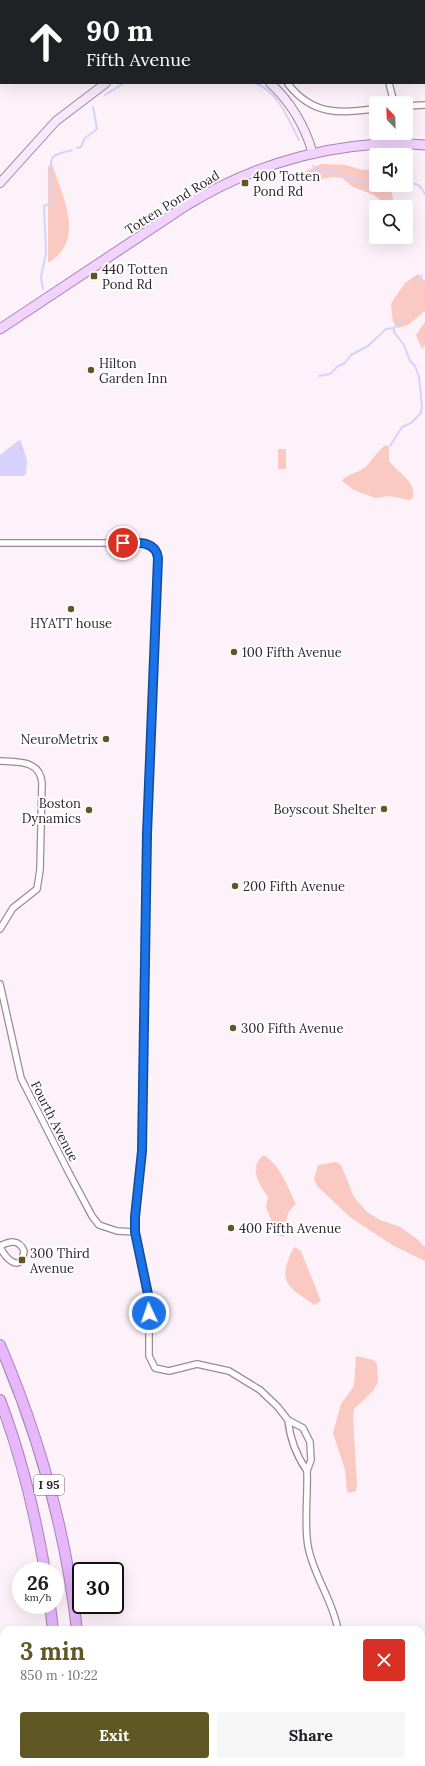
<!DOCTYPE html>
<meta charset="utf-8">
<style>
body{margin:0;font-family:Lora,serif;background:#f6f6f6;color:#202124;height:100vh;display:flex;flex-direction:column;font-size:15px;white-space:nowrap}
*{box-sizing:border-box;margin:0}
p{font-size:13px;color:#757577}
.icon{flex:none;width:22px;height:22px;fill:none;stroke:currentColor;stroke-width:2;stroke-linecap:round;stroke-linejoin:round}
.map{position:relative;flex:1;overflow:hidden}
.panel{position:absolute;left:0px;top:1626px;width:425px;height:140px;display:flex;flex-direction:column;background:#fff;border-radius:12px 12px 0 0;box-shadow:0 4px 16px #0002}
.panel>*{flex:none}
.top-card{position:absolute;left:0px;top:0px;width:425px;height:84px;box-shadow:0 4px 16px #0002;background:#202124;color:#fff;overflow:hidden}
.needle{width:26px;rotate:337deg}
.tools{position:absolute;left:369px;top:96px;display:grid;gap:8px}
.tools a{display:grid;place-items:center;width:44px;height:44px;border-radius:4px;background:#fff;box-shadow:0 4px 16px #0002;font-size:20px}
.speed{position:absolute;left:12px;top:1562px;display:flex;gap:8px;font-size:20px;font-weight:700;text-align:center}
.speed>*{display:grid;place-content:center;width:52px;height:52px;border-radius:50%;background:#fff;box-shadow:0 4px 16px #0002;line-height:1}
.speed small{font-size:10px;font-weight:400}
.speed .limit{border:2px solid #111;border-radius:6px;background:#fff;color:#111}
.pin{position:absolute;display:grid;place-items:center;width:34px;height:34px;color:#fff;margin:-17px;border:2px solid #fff;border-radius:50%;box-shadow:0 1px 4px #0007}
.me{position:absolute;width:44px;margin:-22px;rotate:357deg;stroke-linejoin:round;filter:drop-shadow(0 0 3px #0008)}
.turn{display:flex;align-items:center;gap:14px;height:84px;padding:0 20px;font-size:18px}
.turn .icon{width:52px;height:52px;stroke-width:2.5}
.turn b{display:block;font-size:28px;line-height:34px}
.round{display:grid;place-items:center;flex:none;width:42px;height:42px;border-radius:4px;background:#f6f6f6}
.overview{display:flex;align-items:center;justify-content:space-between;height:68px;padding:0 20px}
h1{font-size:24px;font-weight:700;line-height:30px;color:#5f5825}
.primary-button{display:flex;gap:8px;margin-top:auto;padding:8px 20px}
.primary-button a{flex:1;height:46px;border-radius:4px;background:#5f5825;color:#fff;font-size:16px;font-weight:700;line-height:46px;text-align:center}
.primary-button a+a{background:#f6f6f6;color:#202124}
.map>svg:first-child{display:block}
.green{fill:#fac9c1}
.water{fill:#d7d1fd}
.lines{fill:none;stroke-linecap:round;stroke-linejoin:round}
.stream{stroke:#d7d1fd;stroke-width:2}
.street-casing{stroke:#a18797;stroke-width:8}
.secondary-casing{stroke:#a18797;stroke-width:10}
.primary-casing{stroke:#a783b2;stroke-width:11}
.highway-casing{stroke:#a783b2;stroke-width:12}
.street{stroke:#fff;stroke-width:5.5}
.secondary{stroke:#f8e9fe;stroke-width:8}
.primary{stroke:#f1d3fd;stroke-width:9}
.highway{stroke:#e7b6fb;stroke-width:10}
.route-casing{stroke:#114b97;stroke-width:10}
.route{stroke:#1a73e8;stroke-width:7}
.poi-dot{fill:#5f5825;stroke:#fff;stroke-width:1.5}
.labels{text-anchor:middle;stroke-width:4;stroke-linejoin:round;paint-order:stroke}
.shield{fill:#fff;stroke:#6d666b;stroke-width:1}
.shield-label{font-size:12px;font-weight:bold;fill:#2f242b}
.poi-label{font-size:13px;fill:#2f242b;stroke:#fff;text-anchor:start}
.street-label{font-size:13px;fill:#2f242b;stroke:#fff}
</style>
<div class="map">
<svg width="425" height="1766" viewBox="0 0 425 1766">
<rect width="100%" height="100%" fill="#fdf2f9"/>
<g class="green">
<path d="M52,164C62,196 87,240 48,263V167Z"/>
<polygon points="321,164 346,165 362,170 376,169 376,185 390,185 394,203 391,206 387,205 374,195 353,187 342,178 333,177 302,182 299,180 302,173"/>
<polygon points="418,274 425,281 425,311 408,325 398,328 393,322 391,305 393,300 405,283"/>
<polygon points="425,322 425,345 422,349 416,335"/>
<path d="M386,445L389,447V461C397,472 417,482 413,498L409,500L389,496L375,498L354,490L342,481C345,475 354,474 361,470C372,463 376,451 386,445Z"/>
<rect x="278" y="449" width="8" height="20"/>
<path d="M264,1155C282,1168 287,1186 296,1204C282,1216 289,1222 284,1237L277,1235L266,1207L268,1197C260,1185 247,1167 264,1155Z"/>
<polygon points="336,1162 341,1165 354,1197 367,1212 380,1220 400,1227 417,1239 425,1247 425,1261 394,1246 351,1218 317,1186 314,1179 318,1165"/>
<path d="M295,1247L301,1251L321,1301L314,1305C298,1292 278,1287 288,1261C290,1256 291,1250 295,1247Z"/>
<polygon points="356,1356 374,1360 377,1364 378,1382 373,1391 354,1409 353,1418 357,1484 356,1491 350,1493 347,1491 345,1470 333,1433 341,1404 354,1386"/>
</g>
<polygon class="water" points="19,440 21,441 27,460 26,474 23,476 0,476 0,455"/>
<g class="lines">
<g class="stream">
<path d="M255,83C279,92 288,119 299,140"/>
<polyline points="105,95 124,83"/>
<polyline points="77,148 81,147 85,138 97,129 93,107"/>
<path d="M313,166L319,172L332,170C344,179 362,179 375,187L380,185"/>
<polyline points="406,177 411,183 419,185 425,194"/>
<polyline points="418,281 422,275"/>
<path d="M43,289L41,277L46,253L44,206L52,203C51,190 48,171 52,159C54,153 67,152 72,150"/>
<polyline points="319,376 330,374 337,367 345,363 351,355 368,346 386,329 394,328"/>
<polyline points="390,446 402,427 411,423 421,413 422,406 419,377 415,366 410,361 404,345 394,332 394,328 403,320"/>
</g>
<g class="street-casing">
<g id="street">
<polyline points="327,0 328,1"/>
<polyline points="389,83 394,103"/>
<path d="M288,84C313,116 339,113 376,109"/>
<polyline points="406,106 425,105"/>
<path d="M0,543H143L152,546L158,555L147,834L142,1151L135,1217V1232L149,1299V1356L155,1368L169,1371L197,1364L229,1371L260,1390L277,1406L288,1420L303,1428L310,1442L311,1460L307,1471C308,1494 304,1525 308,1546C313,1575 333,1600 338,1630"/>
<path d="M0,761C18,762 40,760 42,783L40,870L37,889L13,908L0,929"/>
<polyline points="0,984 21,1078 68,1171 92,1216 99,1225 117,1231 135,1232"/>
<path d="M0,1246C10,1241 19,1239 24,1251C21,1274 6,1259 0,1247"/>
<path d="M288,1420C290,1439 296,1455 307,1471"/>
<polyline points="342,1762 342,1766"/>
</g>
</g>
<g class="secondary-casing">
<g id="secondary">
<path d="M270,83C292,103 305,126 313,154"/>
<polyline points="0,183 56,121 106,83"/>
</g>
</g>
<g class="primary-casing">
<path id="primary" d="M0,329L187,205C257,162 343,138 425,145"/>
</g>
<g class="highway-casing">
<g id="highway">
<path d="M0,1345C39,1436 66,1532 77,1630"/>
<path d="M0,1400C21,1455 35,1513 45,1571"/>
<polyline points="50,1605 53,1630"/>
<polyline points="67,1762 67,1766"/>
<polyline points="91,1762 91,1766"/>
</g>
</g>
<use href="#street" class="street"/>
<use href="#secondary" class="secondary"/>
<use href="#primary" class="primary"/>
<use href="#highway" class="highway"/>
</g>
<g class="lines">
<g class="route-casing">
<path id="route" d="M123,543C137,543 156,540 158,558L147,834L142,1151L135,1217V1232L149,1299V1313"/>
</g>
<use href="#route" class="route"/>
</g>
<g class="poi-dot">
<rect x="241" y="179" width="8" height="8" rx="2"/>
<rect x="90" y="272" width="8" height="8" rx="2"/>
<circle cx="91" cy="370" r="4"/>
<circle cx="71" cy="609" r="4"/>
<circle cx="234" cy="652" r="4"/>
<circle cx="106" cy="739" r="4"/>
<circle cx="384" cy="809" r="4"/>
<circle cx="89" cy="810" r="4"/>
<circle cx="235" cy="886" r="4"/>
<circle cx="233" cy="1028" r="4"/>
<circle cx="231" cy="1228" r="4"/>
<rect x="18" y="1256" width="8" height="8" rx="2"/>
</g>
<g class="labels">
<rect class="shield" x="34" y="1475" width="30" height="20" rx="3"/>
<g class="shield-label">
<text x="49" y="1489">I 95</text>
</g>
<g class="poi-label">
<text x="253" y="181">400 Totten<tspan x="253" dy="15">Pond Rd</tspan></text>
<text x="102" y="274">440 Totten<tspan x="102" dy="15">Pond Rd</tspan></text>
<text x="99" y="368">Hilton<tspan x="99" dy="15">Garden Inn</tspan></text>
<text x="71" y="628" text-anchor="middle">HYATT house</text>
<text x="242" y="657">100 Fifth Avenue</text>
<text x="98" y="744" text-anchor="end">NeuroMetrix</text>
<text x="81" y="808" text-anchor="end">Boston<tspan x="81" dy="15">Dynamics</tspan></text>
<text x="376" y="814" text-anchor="end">Boyscout Shelter</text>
<text x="243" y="891">200 Fifth Avenue</text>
<text x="241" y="1033">300 Fifth Avenue</text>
<text x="239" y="1233">400 Fifth Avenue</text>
<text x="30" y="1258">300 Third<tspan x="30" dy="15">Avenue</tspan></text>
</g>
<g class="street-label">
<text transform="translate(172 202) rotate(-32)" y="5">Totten Pond Road</text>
<text transform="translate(55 1121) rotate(63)" y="5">Fourth Avenue</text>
</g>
</g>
</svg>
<div class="tools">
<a><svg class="needle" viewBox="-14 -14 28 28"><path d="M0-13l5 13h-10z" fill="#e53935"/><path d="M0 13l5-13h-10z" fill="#757577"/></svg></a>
<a><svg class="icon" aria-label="sound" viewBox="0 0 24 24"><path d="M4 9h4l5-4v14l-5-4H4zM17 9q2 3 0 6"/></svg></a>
<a><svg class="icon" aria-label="search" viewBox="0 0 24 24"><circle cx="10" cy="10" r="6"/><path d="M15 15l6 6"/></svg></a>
</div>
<div class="speed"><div>26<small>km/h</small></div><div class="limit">30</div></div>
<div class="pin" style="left:123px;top:543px;background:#d93025"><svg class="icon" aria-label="arrive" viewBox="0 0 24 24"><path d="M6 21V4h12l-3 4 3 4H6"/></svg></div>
<svg class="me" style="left:149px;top:1313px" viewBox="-20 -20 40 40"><circle r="17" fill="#1a73e8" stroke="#fff" stroke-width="3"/><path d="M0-11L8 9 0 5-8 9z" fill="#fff"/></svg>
<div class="top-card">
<div class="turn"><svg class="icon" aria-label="ahead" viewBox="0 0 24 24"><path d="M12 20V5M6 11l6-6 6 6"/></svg><div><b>90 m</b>Fifth Avenue</div></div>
</div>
<section class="panel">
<div class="overview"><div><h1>3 min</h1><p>850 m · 10:22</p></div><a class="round" style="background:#d93025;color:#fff"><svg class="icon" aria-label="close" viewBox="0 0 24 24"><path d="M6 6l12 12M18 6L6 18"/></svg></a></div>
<div class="primary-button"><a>Exit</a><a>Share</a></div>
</section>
</div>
